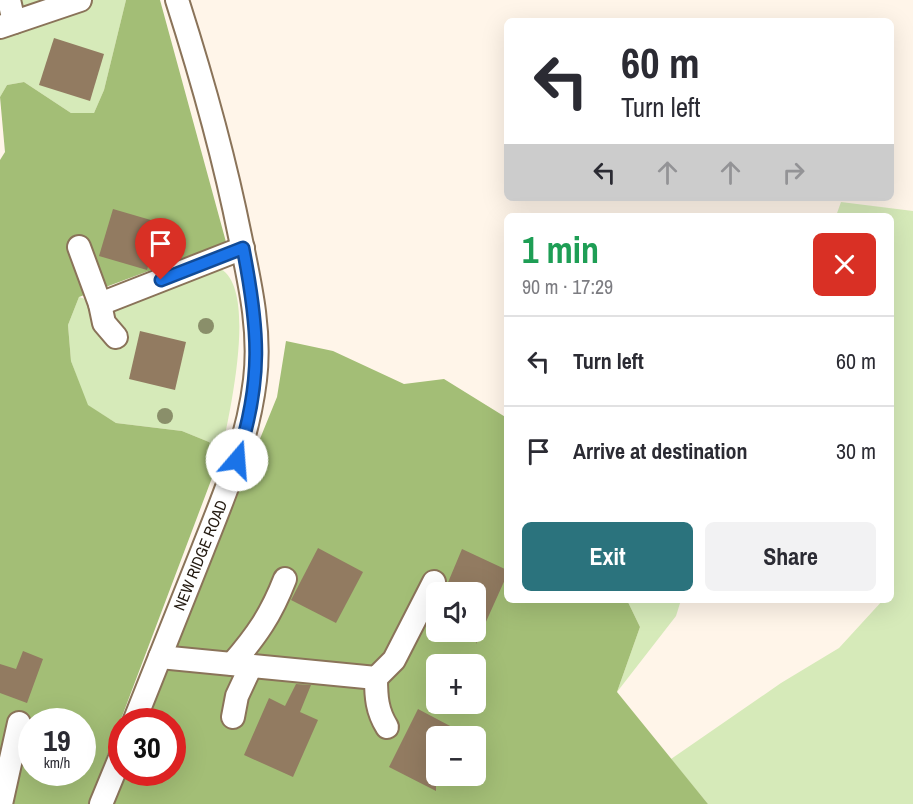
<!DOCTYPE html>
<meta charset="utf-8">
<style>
body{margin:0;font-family:"Archivo Narrow",sans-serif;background:#f2f2f3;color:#2b2b33;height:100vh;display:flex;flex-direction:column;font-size:22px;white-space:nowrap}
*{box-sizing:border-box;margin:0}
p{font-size:20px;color:#7c7c81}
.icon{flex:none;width:33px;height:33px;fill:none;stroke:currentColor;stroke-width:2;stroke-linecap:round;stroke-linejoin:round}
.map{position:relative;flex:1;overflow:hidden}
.sheet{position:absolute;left:504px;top:213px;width:390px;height:390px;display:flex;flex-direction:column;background:#fff;border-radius:9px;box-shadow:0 6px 24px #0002}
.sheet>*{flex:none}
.guide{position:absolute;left:504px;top:18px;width:390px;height:183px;border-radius:9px;box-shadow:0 6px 24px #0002;background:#fff;color:#2b2b33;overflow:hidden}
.tools{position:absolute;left:426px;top:582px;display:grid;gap:12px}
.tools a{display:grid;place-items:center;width:60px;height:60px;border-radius:9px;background:#fff;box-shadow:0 6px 24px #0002;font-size:30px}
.speed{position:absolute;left:18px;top:708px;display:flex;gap:12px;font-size:30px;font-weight:700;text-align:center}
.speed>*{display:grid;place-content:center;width:78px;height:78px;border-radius:50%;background:#fff;box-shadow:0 6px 24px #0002;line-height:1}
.speed small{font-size:15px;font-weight:400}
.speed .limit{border:9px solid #d22;background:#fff;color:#111}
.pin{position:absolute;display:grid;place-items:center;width:51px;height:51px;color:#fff;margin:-62px -26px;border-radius:50% 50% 50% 0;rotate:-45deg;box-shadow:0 0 6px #0007}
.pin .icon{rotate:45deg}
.me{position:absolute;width:66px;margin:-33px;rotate:18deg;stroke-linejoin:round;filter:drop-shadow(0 0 4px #0008)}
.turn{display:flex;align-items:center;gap:21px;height:126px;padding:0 18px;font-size:27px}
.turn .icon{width:78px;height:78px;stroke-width:2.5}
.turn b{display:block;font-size:42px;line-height:51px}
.lanes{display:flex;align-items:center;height:57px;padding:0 18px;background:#0003;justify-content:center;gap:30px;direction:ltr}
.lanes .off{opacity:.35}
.round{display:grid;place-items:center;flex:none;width:63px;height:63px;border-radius:9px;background:#f2f2f3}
.overview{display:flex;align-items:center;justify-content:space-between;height:102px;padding:0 18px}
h1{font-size:36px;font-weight:800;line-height:45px;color:#1e9e55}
.primary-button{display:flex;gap:12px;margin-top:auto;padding:12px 18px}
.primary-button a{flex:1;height:69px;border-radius:9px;background:#2b737d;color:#fff;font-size:24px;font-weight:800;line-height:69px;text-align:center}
.primary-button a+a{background:#f2f2f3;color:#2b2b33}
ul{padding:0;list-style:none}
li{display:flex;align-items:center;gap:18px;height:90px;padding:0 18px;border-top:2px solid #e1e1e2}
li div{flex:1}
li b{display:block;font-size:22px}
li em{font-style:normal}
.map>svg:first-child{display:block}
.green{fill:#d6eab9}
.forest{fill:#a3be76;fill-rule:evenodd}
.building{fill:#927b61}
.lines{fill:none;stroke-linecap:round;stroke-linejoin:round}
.minor-casing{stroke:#8a7359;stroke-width:26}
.minor{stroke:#fff;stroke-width:22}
.tree{fill:#8a8f6a}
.route-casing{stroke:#114b97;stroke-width:15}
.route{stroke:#1a73e8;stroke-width:10}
.labels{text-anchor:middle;stroke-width:6;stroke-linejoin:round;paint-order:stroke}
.street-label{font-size:16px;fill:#231a10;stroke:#fff}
</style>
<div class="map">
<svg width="913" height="804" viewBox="0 0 913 804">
<rect width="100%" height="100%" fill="#fff5e9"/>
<g class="green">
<polygon points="0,0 126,0 104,90 94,113 71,113 24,82 7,85 0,97"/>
<polygon points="841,202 913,211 913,804 708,804 671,759 781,683 839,648 883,600 891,600 891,216 836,216"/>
<path d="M221,269C258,291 229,416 221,454L209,442L182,431L116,423L87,405L71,361L68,325L79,297L116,309Z"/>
<polygon points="627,600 681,600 676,616 617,692 640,627"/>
</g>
<g class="forest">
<path d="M126,0H160L226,242L79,297L68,325L71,361L88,405L116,423L182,431L209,442L221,454L89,804H0V160L5,152L0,97L7,85L24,82L71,113H94L104,90ZM32,722H82V772H32Z"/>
<path d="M286,341L333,351L404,384L444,379L507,418V600H627L640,627L617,692L708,804H111L124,773L172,772V722L145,721L277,397ZM436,592H476V632H436ZM436,664H476V704H436ZM436,736H476V776H436Z"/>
</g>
<g class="building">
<polygon points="54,38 104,54 90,101 39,85"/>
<polygon points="113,209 161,223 147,270 99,256"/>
<polygon points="140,331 186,342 175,390 129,379"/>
<polygon points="318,548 363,572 336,623 291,600"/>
<polygon points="462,549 507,570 507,575 476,644 476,592 444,592"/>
<polygon points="23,651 43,659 27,703 0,693 0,664 16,669"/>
<polygon points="296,684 311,685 300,712 318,720 293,777 244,755 269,698 285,706"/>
<polygon points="418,709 469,736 436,736 436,791 389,767"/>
</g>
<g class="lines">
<g class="minor-casing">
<g id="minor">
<polyline points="9,0 14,22"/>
<polyline points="0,27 80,0"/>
<polyline points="79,247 100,304 104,323 116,337"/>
<polyline points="100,304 243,248"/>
<polyline points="160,657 376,678 394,660 434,582"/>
<path d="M232,664C257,635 271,615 285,579"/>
<path d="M376,678C376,697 377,711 387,727"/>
<polyline points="233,717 237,696 251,666"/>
<path d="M134,722C157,664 180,606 203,549C225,493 248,440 255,380C261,331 250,284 240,236C224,156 202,78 177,0"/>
<polyline points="1,804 19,723"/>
<polyline points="101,804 122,753"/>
</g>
</g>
<use href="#minor" class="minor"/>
</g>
<g class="tree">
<circle cx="206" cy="326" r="8"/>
<circle cx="165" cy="416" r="8"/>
</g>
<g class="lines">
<g class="route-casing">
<path id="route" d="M161,280L243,248C259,329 263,380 237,460"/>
</g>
<use href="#route" class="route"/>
</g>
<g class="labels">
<g class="street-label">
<text transform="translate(200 555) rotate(-68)" y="6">NEW RIDGE ROAD</text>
</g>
</g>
</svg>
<div class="tools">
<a><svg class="icon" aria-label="sound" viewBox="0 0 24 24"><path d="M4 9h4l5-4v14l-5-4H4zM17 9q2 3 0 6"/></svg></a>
<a>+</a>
<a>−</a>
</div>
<div class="speed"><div>19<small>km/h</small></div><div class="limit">30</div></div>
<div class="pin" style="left:161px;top:280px;background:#d93025"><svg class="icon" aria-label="arrive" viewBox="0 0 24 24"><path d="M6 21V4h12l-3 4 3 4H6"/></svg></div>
<svg class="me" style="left:237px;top:460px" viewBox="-20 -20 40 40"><circle r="19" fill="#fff"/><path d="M0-13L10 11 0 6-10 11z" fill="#1a73e8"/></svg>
<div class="guide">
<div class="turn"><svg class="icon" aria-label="left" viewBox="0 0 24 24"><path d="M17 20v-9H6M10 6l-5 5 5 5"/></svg><div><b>60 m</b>Turn left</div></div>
<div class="lanes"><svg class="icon" aria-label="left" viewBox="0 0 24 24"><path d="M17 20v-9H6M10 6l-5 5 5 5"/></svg><svg class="icon off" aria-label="ahead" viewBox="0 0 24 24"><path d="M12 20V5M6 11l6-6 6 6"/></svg><svg class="icon off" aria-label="ahead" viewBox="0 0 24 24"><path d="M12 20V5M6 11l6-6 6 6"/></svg><svg class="icon off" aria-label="right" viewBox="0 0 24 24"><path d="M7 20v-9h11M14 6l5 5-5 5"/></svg></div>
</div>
<section class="sheet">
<div class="overview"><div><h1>1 min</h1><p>90 m · 17:29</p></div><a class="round" style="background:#d93025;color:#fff"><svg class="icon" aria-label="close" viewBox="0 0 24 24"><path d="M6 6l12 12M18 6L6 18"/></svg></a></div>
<ul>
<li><svg class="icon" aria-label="left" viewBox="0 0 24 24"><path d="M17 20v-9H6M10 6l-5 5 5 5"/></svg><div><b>Turn left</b></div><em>60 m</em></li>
<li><svg class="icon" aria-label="arrive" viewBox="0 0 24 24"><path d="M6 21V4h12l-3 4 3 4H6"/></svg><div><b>Arrive at destination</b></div><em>30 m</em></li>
</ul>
<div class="primary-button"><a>Exit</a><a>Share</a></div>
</section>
</div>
